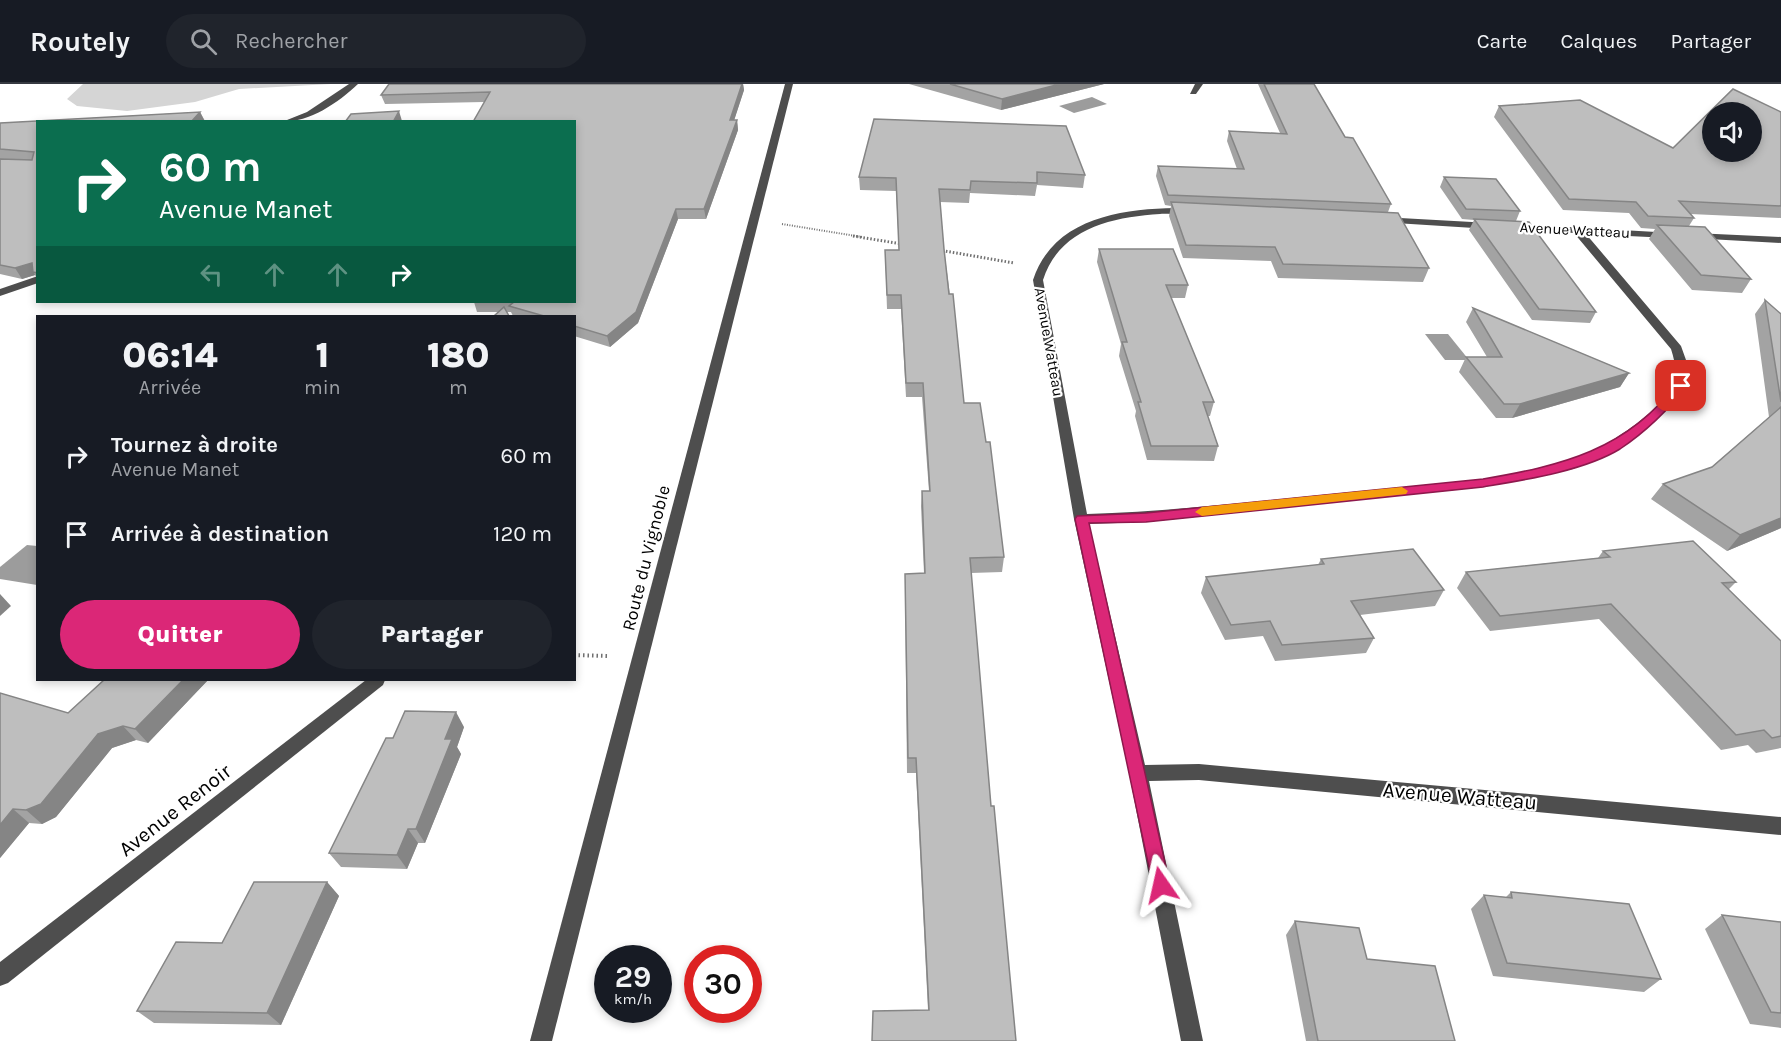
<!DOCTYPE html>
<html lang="fr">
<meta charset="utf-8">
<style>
body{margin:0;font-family:Karla,sans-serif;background:#20242c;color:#f1f3f6;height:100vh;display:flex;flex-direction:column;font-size:22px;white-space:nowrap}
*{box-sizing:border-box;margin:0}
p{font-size:20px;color:#9ea1a6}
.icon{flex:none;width:33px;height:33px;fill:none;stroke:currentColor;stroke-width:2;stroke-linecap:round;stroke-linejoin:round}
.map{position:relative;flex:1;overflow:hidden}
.drawer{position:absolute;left:36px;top:231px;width:540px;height:366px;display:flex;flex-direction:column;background:#171b24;border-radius:0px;box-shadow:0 3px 9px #0003}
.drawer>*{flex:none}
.hud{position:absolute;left:36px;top:36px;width:540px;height:183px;border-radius:0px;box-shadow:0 3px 9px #0003;background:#0b6e4f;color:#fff;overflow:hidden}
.buttons{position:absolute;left:1702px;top:18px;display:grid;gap:12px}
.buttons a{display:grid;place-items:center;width:60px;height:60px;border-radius:50%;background:#171b24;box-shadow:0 3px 9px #0003;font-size:30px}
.speed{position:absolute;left:594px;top:861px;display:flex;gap:12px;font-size:30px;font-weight:700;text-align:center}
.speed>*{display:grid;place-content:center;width:78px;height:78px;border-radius:50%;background:#171b24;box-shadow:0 3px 9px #0003;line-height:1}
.speed small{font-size:15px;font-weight:400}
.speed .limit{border:9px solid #d22;background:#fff;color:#111}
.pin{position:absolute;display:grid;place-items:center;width:51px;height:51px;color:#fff;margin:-26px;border-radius:12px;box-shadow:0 3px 9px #0006}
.me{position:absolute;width:66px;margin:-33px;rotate:349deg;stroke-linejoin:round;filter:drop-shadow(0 0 4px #0008)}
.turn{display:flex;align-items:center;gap:21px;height:126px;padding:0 24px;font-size:27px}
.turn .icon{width:78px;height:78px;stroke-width:2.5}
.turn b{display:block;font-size:42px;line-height:51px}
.lanes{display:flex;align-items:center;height:57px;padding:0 24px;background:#0003;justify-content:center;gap:30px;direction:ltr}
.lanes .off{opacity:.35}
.eta{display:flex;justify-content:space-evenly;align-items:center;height:102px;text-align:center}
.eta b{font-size:36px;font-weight:800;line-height:42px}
.action{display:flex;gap:12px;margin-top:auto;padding:12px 24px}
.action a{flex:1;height:69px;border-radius:36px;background:#db2777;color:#fff;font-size:24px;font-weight:800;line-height:69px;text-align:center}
.action a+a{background:#20242c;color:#f1f3f6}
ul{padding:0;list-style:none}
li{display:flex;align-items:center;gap:18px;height:78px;padding:0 24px}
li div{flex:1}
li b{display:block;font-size:22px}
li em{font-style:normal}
header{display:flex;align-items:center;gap:36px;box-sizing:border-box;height:84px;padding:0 30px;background:#171b24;border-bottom:2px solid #363941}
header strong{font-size:28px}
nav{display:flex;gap:33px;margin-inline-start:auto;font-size:21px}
.search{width:420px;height:54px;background:#20242c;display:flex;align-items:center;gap:15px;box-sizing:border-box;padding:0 21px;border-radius:33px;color:#9ea1a6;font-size:22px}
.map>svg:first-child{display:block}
.green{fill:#d5d5d5}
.water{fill:#9c9c9c}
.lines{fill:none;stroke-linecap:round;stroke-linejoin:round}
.path-far2{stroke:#707070;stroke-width:2;stroke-dasharray:1 1.5;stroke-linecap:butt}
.path-far1{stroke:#707070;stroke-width:3;stroke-dasharray:1.5 2;stroke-linecap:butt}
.path{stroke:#707070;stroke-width:4;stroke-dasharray:1.5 3;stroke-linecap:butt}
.minor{fill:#4e4e4e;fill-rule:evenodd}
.wall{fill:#a3a3a3}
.shaded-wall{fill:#858585}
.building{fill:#bebebe;stroke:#858585;stroke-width:1.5;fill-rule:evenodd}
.route{fill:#db2777;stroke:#8e194d;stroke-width:1.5}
.slow{fill:#f59e0b}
.labels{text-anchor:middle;stroke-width:4.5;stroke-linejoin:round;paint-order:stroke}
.far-street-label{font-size:15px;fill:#000;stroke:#fff}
.street-label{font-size:18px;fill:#000;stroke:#fff}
.near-street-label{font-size:21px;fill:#000;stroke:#fff}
</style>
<header>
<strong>Routely</strong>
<div class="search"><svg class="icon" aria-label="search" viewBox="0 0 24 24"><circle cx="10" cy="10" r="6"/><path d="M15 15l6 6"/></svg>Rechercher</div>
<nav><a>Carte</a><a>Calques</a><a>Partager</a></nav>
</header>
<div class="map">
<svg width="1781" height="957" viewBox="0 0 1781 957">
<rect width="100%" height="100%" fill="#fff"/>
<polygon class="green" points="83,0 331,0 239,5 195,18 127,27 77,22 67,15"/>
<g class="water">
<polygon points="1092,13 1107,20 1074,29 1059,22"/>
<polygon points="1425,250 1448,250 1469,276 1445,276"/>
<polygon points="27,461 37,462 37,501 0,495 0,483"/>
</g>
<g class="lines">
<polyline class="path-far2" points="782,140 862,153"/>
<g class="path-far1">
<polyline points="853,152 902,160"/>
<polyline points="939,166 1014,179"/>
</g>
<polyline class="path" points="574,571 607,572"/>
<g class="minor">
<path d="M349,0H358C338,19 310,38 282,38L307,28Z"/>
<polygon points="785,0 793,0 552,957 530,957"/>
<polygon points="1195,0 1203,0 1196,10 1190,10"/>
<path d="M1175,124H1191L1196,127C1188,133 1170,129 1160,130C1111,133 1059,145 1043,196L1087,430C1182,427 1277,415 1372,406C1441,399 1517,397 1582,372C1607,363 1669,322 1675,296C1677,285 1674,275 1671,265L1574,149L1511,145V141L1514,140L1674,149L1675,151L1670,154L1586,150L1681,262L1686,276L1687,296L1678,313L1620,365L1573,385L1483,403L1146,438L1089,440L1145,681L1199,680L1781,733V751L1199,696L1149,697L1203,957H1181L1129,689L1074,435L1033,196C1053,135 1119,125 1175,124Z"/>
<polygon points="1382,133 1490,139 1495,142 1490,145 1379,138 1377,136"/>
<polygon points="1694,149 1781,153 1781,159 1690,154 1690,150"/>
<polygon points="38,192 38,199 0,212 0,205"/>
<polygon points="366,596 385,596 383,601 8,899 0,902 0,878"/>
</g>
</g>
<g class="wall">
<polygon points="389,0 743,0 744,6 734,36 737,36 738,46 706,135 678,135 638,239 610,263 574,252 574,232 513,232 511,228 477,228 474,218 574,218 574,38 484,18 385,20 381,11"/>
<polygon points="909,0 1104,0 1001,26"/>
<polygon points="1258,0 1314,0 1345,53 1391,120 1388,128 1429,184 1423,198 1278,194 1271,177 1183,174 1169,132 1171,122 1165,121 1156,92 1158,82 1237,85 1227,57 1229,47 1280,49"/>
<polygon points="1499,22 1673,64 1781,28 1781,134 1690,130 1694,134 1689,142 1751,195 1742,209 1692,206 1649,155 1655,145 1641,144 1629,129 1563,126 1494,33"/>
<polygon points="200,28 205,37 38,38 38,195 35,191 22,195 0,190 0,39"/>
<polygon points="874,35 1085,91 1083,104 1037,101 1035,112 970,109 969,119 940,118 944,165 964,319 1004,473 1002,488 971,489 991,722 1016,957 928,926 916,689 907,689 905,505 905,490 924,489 921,422 922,407 929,407 922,313 906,313 901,225 887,225 885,166 899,166 896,107 860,106 859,93"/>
<polygon points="1444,93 1520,127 1516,137 1596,228 1590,239 1532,236 1469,146 1474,136 1462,135 1440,103"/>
<polygon points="1099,165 1188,201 1185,214 1171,214 1214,318 1210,332 1208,332 1218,362 1214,377 1147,376 1135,332 1136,327 1119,272 1121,260 1097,178"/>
<polygon points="1765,216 1781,230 1781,444 1727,467 1651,415 1663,400 1712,383 1769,333 1755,230"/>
<polygon points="1473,224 1629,289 1620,303 1512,334 1496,334 1459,288 1466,273 1487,273 1466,238"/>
<polygon points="1603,467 1736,498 1728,506 1781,557 1781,664 1756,669 1748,661 1721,666 1599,535 1490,547 1457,504 1466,488 1598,474"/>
<polygon points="1321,475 1444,506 1435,522 1360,531 1374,554 1366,569 1275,577 1263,552 1225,556 1201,509 1206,493 1318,481"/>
<polygon points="104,596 208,596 148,659 136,656 112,664 56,733 42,740 29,739 0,774 0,609 68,629"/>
<polygon points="464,643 457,663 461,670 425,759 418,759 407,785 341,783 329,769 393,654"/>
<polygon points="327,798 339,812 281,941 154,939 137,927 222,859"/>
<polygon points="1511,808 1661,895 1644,908 1493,892 1471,825 1484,811 1506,813"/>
<polygon points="1722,831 1781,838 1781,944 1750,940 1705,845"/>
<polygon points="1295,837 1367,875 1455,957 1306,957 1286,851"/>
</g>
<g class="shaded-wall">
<polygon points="742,0 743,0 744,6 731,46 730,36"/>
<polygon points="1060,0 1104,0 1001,26 1002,15"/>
<polygon points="399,27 402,37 401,38 393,38"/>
<polygon points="200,28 205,38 191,38"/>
<polygon points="737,36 738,46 706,135 704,125"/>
<polygon points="676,125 678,135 638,239 610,263 607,252"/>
<polygon points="32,179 33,188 35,191 22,195 15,184"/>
<polygon points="1629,289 1620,303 1512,334 1520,320"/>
<polygon points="1781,434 1781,444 1727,467 1740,451"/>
<polygon points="0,510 11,522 0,532"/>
<polygon points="183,596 208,596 148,659 135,645"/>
<polygon points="456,628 464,643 457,663 461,670 425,759 416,745 445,655"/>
<polygon points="123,642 136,656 112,664 56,733 42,740 26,726 98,650"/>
<polygon points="13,725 29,739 0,774 0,741"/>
<polygon points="408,745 418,759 407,785 397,771"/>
<polygon points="327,798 339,812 281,941 267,929"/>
</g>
<g class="building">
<polygon points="389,0 742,0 730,36 737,36 704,125 676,125 636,228 607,252 574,242 574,232 544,232 509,222 514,218 508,218 574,218 574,38 473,38 490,8 381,11"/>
<polygon points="950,0 1060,0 1002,15"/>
<polygon points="1264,0 1314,0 1345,53 1353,54 1391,120 1168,111 1158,82 1244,85 1229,47 1287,50"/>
<path d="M1733,5L1781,28V122L1679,117L1694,134L1648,132L1636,118L1569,115L1499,22L1580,16L1673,64ZM1713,28H1752V68H1713Z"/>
<polygon points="399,27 393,38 345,38 351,30"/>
<polygon points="200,28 191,38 38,38 38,189 33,188 32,179 15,184 0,181 0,75 32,76 34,68 0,65 0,39"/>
<polygon points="874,35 1066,42 1085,91 1037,88 1037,99 971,97 970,106 939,105 944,165 949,210 953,210 964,319 980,319 986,358 990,358 1004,473 970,474 991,722 994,722 1016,957 872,957 873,927 929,926 916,674 908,674 905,490 925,489 922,407 930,407 923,299 906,299 901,211 887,211 885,166 899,166 896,94 859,93"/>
<polygon points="1444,93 1496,95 1520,127 1466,125"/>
<polygon points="1171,118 1398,129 1429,184 1283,180 1275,163 1186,161"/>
<polygon points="1474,135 1529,138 1596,228 1539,225"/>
<polygon points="1657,141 1705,143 1751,195 1701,191"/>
<polygon points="1099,165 1173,165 1188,201 1166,201 1214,318 1203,318 1218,362 1151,362 1138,318 1141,318 1122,258 1127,258"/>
<polygon points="1765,216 1781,230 1781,318"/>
<polygon points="504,223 509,232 494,232"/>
<polygon points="1473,224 1629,289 1520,320 1504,320 1466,273 1502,273"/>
<polygon points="1781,323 1781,434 1740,451 1663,400 1712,383"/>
<polygon points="1693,457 1736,498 1722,499 1781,557 1781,652 1772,654 1764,646 1736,651 1611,520 1500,532 1466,488 1610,473 1603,467"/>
<polygon points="1413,465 1444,506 1351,517 1374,554 1282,561 1270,537 1231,541 1206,493 1324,480 1321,475"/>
<polygon points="104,596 183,596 135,645 123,642 98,650 41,720 26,726 13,725 0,741 0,609 68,629"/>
<polygon points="405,627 456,628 445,655 452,655 416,745 408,745 397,771 329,769 386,654 393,654"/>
<polygon points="254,798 327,798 267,929 137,927 176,858 222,859"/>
<polygon points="1511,808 1629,820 1661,895 1507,879 1484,811 1512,814"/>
<polygon points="1722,831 1781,838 1781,929 1771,928"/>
<polygon points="1295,837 1359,844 1367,875 1435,882 1455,957 1318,957"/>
</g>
<path class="route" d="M1677,299L1686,302C1670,325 1644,349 1620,365C1584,387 1524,396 1483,403L1146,438L1089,439L1170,801L1167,807L1161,809L1154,807L1075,435L1077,432L1146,429L1483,395C1560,382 1628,366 1677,299Z"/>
<polygon class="slow" points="1402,403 1408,407 1406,410 1202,432 1195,428 1202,423"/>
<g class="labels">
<g class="far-street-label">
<text transform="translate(1575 146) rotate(3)" y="5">Avenue Watteau</text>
<text transform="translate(1049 258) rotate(80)" y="5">Avenue Watteau</text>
</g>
<g class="street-label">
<text transform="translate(646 474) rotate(-76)" y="6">Route du Vignoble</text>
</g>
<g class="near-street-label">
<text transform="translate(1460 712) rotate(5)" y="7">Avenue Watteau</text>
<text transform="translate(175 726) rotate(-38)" y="7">Avenue Renoir</text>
</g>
</g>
</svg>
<div class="buttons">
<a><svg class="icon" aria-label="sound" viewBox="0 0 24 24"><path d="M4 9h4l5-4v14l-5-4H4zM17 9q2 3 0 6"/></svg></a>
</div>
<div class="speed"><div>29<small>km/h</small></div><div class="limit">30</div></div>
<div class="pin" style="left:1681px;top:302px;background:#d93025"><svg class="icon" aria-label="arrive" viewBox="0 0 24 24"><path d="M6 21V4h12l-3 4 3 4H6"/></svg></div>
<svg class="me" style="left:1161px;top:801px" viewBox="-20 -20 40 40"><path d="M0-17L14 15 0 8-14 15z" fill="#db2777" stroke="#fff" stroke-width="4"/></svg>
<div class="hud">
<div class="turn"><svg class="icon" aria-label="right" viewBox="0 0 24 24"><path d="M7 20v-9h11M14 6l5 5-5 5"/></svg><div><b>60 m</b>Avenue Manet</div></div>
<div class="lanes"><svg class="icon off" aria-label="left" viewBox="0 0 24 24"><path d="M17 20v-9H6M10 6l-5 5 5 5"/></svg><svg class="icon off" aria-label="ahead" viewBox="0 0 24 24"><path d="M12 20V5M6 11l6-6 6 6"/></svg><svg class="icon off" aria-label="ahead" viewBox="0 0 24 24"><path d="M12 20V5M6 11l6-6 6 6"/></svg><svg class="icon" aria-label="right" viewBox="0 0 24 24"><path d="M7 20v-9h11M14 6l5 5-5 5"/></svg></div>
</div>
<section class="drawer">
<div class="eta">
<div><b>06:14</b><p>Arrivée</p></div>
<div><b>1</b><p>min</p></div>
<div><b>180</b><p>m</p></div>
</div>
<ul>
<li><svg class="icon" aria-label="right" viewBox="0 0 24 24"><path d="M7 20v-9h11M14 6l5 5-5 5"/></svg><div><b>Tournez à droite</b><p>Avenue Manet</p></div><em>60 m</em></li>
<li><svg class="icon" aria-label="arrive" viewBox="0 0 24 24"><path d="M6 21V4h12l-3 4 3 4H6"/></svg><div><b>Arrivée à destination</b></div><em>120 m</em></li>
</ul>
<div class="action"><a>Quitter</a><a>Partager</a></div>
</section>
</div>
